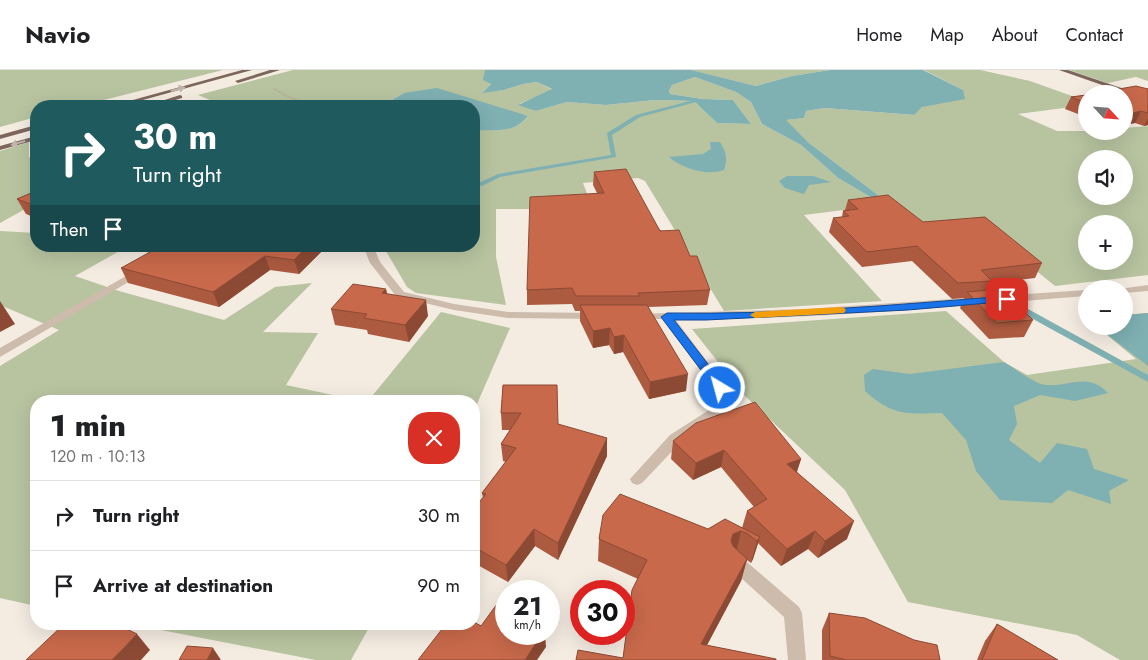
<!DOCTYPE html>
<meta charset="utf-8">
<style>
body{margin:0;font-family:Jost,sans-serif;background:#f6f6f6;color:#202124;height:100vh;display:flex;flex-direction:column;font-size:19px;white-space:nowrap}
*{box-sizing:border-box;margin:0}
p{font-size:16px;color:#757577}
.icon{flex:none;width:28px;height:28px;fill:none;stroke:currentColor;stroke-width:2;stroke-linecap:round;stroke-linejoin:round}
.map{position:relative;flex:1;overflow:hidden}
.drawer{position:absolute;left:30px;top:325px;width:450px;height:235px;display:flex;flex-direction:column;background:#fff;border-radius:20px;box-shadow:0 5px 20px #0002}
.drawer>*{flex:none}
.guide{position:absolute;left:30px;top:30px;width:450px;height:152px;border-radius:20px;box-shadow:0 5px 20px #0002;background:#1f5a5e;color:#fff;overflow:hidden}
.needle{width:32px;rotate:116deg}
.controls{position:absolute;left:1078px;top:15px;display:grid;gap:10px}
.controls a{display:grid;place-items:center;width:55px;height:55px;border-radius:50%;background:#fff;box-shadow:0 5px 20px #0002;font-size:25px}
.speed{position:absolute;left:495px;top:510px;display:flex;gap:10px;font-size:25px;font-weight:700;text-align:center}
.speed>*{display:grid;place-content:center;width:65px;height:65px;border-radius:50%;background:#fff;box-shadow:0 5px 20px #0002;line-height:1}
.speed small{font-size:12px;font-weight:400}
.speed .limit{border:8px solid #d22;background:#fff;color:#111}
.pin{position:absolute;display:grid;place-items:center;width:42px;height:42px;color:#fff;margin:-21px;border-radius:10px;box-shadow:0 2px 8px #0006}
.me{position:absolute;width:55px;margin:-28px;rotate:323deg;stroke-linejoin:round;filter:drop-shadow(0 0 4px #0008)}
.turn{display:flex;align-items:center;gap:18px;height:105px;padding:0 20px;font-size:22px}
.turn .icon{width:65px;height:65px;stroke-width:2.5}
.turn b{display:block;font-size:35px;line-height:42px}
.then{display:flex;align-items:center;height:48px;padding:0 20px;background:#0003;gap:10px;font-size:19px}
.round{display:grid;place-items:center;flex:none;width:52px;height:52px;border-radius:20px;background:#f6f6f6}
.overview{display:flex;align-items:center;justify-content:space-between;height:85px;padding:0 20px}
h1{font-size:30px;font-weight:800;line-height:38px}
ul{padding:0;list-style:none}
li{display:flex;align-items:center;gap:15px;height:70px;padding:0 20px;border-top:1px solid #e0e0e0}
li div{flex:1}
li b{display:block;font-size:19px}
li em{font-style:normal}
header{display:flex;align-items:center;gap:30px;box-sizing:border-box;height:70px;padding:0 25px;background:#fff;border-bottom:1px solid #e0e0e0}
header strong{font-size:24px}
nav{display:flex;gap:28px;margin-inline-start:auto;font-size:18px}
.map>svg:first-child{display:block}
.green{fill:#b8c4a0;fill-rule:evenodd}
.water{fill:#7fb0b2}
.lines{fill:none;stroke-linecap:round;stroke-linejoin:round}
.stream{fill:#7fb0b2;fill-rule:evenodd}
.path{stroke:#b9a596;stroke-width:2;stroke-dasharray:1 1;stroke-linecap:butt}
.minor{fill:#cdbbac;fill-rule:evenodd}
.primary{fill:#7d675c;fill-rule:evenodd}
.wall{fill:#ac5a40}
.shaded-wall{fill:#8c4a34}
.building{fill:#c8694b;stroke:#8c4a34}
.oneway{fill:#c2b5ac}
.route{fill:#1a73e8;stroke:#114b97}
.slow{fill:#f59e0b}
</style>
<header>
<strong>Navio</strong>
<nav><a>Home</a><a>Map</a><a>About</a><a>Contact</a></nav>
</header>
<div class="map">
<svg width="1148" height="590" viewBox="0 0 1148 590">
<rect width="100%" height="100%" fill="#f4ebe1"/>
<g class="green">
<polygon points="0,0 223,0 80,36 36,36 36,47 0,57"/>
<path d="M293,0H485L491,14L483,22L504,20L523,14L537,12L553,20L519,34L536,41L567,32L606,35L655,30L694,31L717,53L751,54L733,30L703,29L670,24L669,21L672,15L695,7L736,22L751,32L762,54L801,75L838,108L884,135L804,145L882,231L724,241L645,111L638,108L583,113L593,139H496V187L506,235L416,223L407,217L383,176H474V61C493,58 515,65 528,46L404,23L381,36H224L198,25Z"/>
<polygon points="690,0 830,0 792,6 756,16"/>
<path d="M924,0H980L1030,11L1086,31L1079,36L1018,44L1057,61H1124V58L1148,56V205L1055,216L984,158L936,160L890,134L809,73L785,50L804,48L806,41L825,38L913,45L922,37L963,20ZM1086,89H1124V126H1086ZM1086,154H1124V191H1086Z"/>
<polygon points="1069,0 1148,0 1148,11 1136,7 1108,13"/>
<polygon points="29,72 29,87 36,90 36,133 0,153 0,81"/>
<polygon points="0,161 36,163 36,176 163,176 150,183 125,178 75,206 119,221 224,250 275,217 312,213 263,262 318,263 286,315 361,331 36,331 36,536 0,528 0,296 59,260 0,235"/>
<polygon points="946,241 1004,292 1027,305 1136,289 1096,256 1124,256 1124,245 1148,243 1148,590 1120,590 1077,565 908,532 845,420 745,326 692,259"/>
<polygon points="441,242 510,258 474,341 474,331 368,331"/>
<polygon points="130,554 371,554 351,590 316,590"/>
</g>
<g class="water">
<polygon points="485,0 691,0 756,16 792,6 830,0 923,0 963,20 965,29 922,37 914,45 825,38 806,41 804,48 786,50 809,73 890,134 884,135 838,108 801,75 762,54 751,32 736,22 695,7 672,15 669,21 670,24 703,29 733,30 751,54 717,53 694,31 655,30 606,35 567,32 536,41 518,35 552,19 537,12 523,14 504,20 482,23 491,14 483,10"/>
<path d="M437,18L528,46C512,66 495,58 474,61V36H381L404,23Z"/>
<path d="M710,72H720C726,82 728,88 724,100C707,106 683,99 669,87L703,84L711,79Z"/>
<polygon points="787,106 813,106 831,112 809,115 804,124 785,118 779,111"/>
<polygon points="1148,243 1148,296 1096,256 1124,256 1124,245"/>
<path d="M1004,292C1014,298 1031,311 1041,314C1067,320 1085,300 1108,323L1075,331L1040,325L1014,336L1017,354L1009,370L1040,393L1057,373L1087,379L1094,399L1129,410L1109,421L1111,434L1068,420L1052,433L1000,430L976,401L966,370L942,343C906,344 893,346 865,321L864,305L873,299L910,304Z"/>
</g>
<g class="lines">
<g class="stream">
<polygon points="694,30 696,30 696,32 640,47 612,65 616,87 500,107 482,116 474,114 474,110 481,112 498,104 611,85 607,63 636,45"/>
<polygon points="1022,239 1028,239 1148,305 1148,312 1022,243 1021,241"/>
</g>
<g class="path">
<polyline points="274,19 288,27 317,36"/>
<polyline points="359,36 374,33"/>
</g>
<g class="minor">
<polygon points="363,176 373,176 380,192 404,222 454,234 508,242 597,243 603,246 597,249 508,248 454,240 396,226 370,193"/>
<polygon points="140,198 144,199 145,201 144,203 0,287 0,278"/>
<polygon points="1148,215 1148,221 1124,223 1124,219 1119,219"/>
<path d="M1086,220V226C949,237 812,250 675,249L738,332L736,335L680,373L642,413L637,415L632,413L630,409L670,365L723,331L663,249H637L631,246L633,244L806,239Z"/>
<polygon points="735,485 741,487 799,537 802,543 806,590 788,590 784,547 729,497 727,492 729,487"/>
</g>
<g class="primary">
<polygon points="242,0 252,0 121,36 111,36"/>
<polygon points="270,0 280,0 238,13 235,11"/>
<polygon points="1059,0 1068,0 1148,27 1148,31"/>
<polygon points="180,25 182,26 182,28 156,36 146,36"/>
<polygon points="36,55 36,59 0,69 0,65"/>
<polygon points="36,66 36,70 0,80 0,76"/>
</g>
</g>
<g class="wall">
<polygon points="1148,18 1148,55 1144,56 1135,53 1124,55 1124,24 1147,19"/>
<polygon points="1086,25 1086,47 1065,39 1071,27"/>
<polygon points="594,102 690,186 710,220 707,235 648,237 686,321 649,329 623,282 614,284 609,275 593,278 580,251 580,241 575,241 572,234 527,235 527,220 597,123 593,115"/>
<polygon points="36,121 36,148 26,144 17,129"/>
<polygon points="848,130 923,152 1042,193 1035,208 991,213 988,220 1033,250 1024,267 989,269 960,238 964,228 952,229 912,191 862,197 829,162 833,148 842,147 843,141 845,140"/>
<polygon points="327,176 299,204 270,200 219,237 128,213 121,198"/>
<polygon points="386,219 387,224 428,246 409,272 368,264 367,260 335,255 331,239"/>
<polygon points="503,315 558,354 607,386 558,490 535,476 508,512 474,493 474,438 483,428 482,423 506,392 503,391 501,374 510,360 502,360 501,343"/>
<polygon points="673,371 801,389 797,402 847,469 818,488 808,479 781,496 758,473 753,489 751,493 747,490 741,511 707,575 623,588 638,509 598,491 599,469 708,459 742,458 747,441 754,437 721,397 693,410 671,389"/>
<polygon points="829,543 940,590 822,590 822,560"/>
<polygon points="997,554 1058,590 977,590 985,571"/>
</g>
<g class="shaded-wall">
<polygon points="1141,41 1135,53 1124,55 1124,45"/>
<polygon points="1148,48 1148,55 1144,56"/>
<polygon points="308,176 327,176 299,204 294,190"/>
<polygon points="265,186 270,200 219,237 213,222"/>
<polygon points="386,219 389,235 382,223"/>
<polygon points="426,230 428,246 409,272 405,255"/>
<polygon points="0,231 15,254 0,262"/>
<polygon points="610,258 609,275 593,278 593,261"/>
<polygon points="624,265 623,282 614,284 614,267"/>
<polygon points="688,304 686,321 649,329 650,312"/>
<polygon points="607,368 607,386 558,490 558,473"/>
<polygon points="724,380 721,397 693,410 696,393"/>
<polygon points="801,389 795,406 787,394"/>
<polygon points="854,451 847,469 818,488 825,471"/>
<polygon points="534,459 535,476 508,512 506,495"/>
<polygon points="741,461 736,483 731,471 733,464"/>
<polygon points="815,461 808,479 781,496 787,479"/>
<polygon points="760,467 753,489 751,493 757,471"/>
<polygon points="747,489 741,511 699,590 701,574"/>
<polygon points="137,564 150,580 141,590 112,590"/>
<polygon points="542,564 545,564 546,577 537,590 525,590"/>
<polygon points="213,578 221,590 207,590"/>
</g>
<g class="building">
<polygon points="1136,16 1148,19 1148,43 1141,41 1124,45 1124,24 1091,24"/>
<polygon points="1086,25 1086,33 1071,27"/>
<polygon points="626,99 660,161 679,160 690,186 697,186 710,220 638,223 640,226 576,226 572,218 527,220 530,127 604,123 594,102"/>
<polygon points="36,121 36,136 17,129"/>
<polygon points="888,125 923,152 985,147 1042,193 981,200 992,211 958,213 917,176 867,182 833,148 849,146 843,141 858,139 848,130"/>
<polygon points="161,176 308,176 294,190 265,186 213,222 121,198"/>
<polygon points="353,214 386,219 382,223 426,230 405,255 364,248 367,244 331,239"/>
<polygon points="1001,219 1033,250 997,253 967,222"/>
<polygon points="580,235 647,235 688,304 650,312 624,265 614,267 610,258 593,261"/>
<polygon points="503,315 557,315 558,354 607,368 558,473 534,459 506,495 474,477 474,438 486,424 482,423 516,378 501,374 521,343 501,343"/>
<polygon points="755,332 801,389 787,394 854,451 825,471 815,461 787,479 747,441 767,429 724,380 696,393 673,371 696,353"/>
<polygon points="620,424 708,459 725,449 760,467 757,471 748,464 741,461 733,464 731,471 733,476 747,489 701,574 776,589 776,590 576,590 578,580 623,588 632,520 647,490 599,469 603,445"/>
<polygon points="497,534 506,539 506,564 542,564 525,590 418,590 446,554 474,554 474,552 481,556"/>
<polygon points="829,543 865,548 914,570 937,575 940,590 847,590 830,586"/>
<polygon points="64,554 116,554 137,564 112,590 26,590"/>
<polygon points="997,554 1058,590 982,590"/>
<polygon points="187,576 213,578 207,590 179,590"/>
</g>
<defs><path id="oneway-solid" d="M-6-.8H1V-3.2L6.5 0L1 3.2V.8H-6Z" transform="scale(1.25)"/></defs>
<g class="oneway">
<use href="#oneway-solid" transform="translate(178 19) rotate(-15)"/>
<use href="#oneway-solid" transform="translate(18 73) rotate(164)"/>
</g>
<path class="route" d="M1007,226L1011,227V231L908,240L706,250H674L724,315L726,318L720,321L716,320L661,247L667,243C780,245 894,235 1007,226Z"/>
<polygon class="slow" points="841,237 844,238 846,240 844,243 755,248 750,245 755,242"/>
</svg>
<div class="controls">
<a><svg class="needle" viewBox="-14 -14 28 28"><path d="M0-13l5 13h-10z" fill="#e53935"/><path d="M0 13l5-13h-10z" fill="#757577"/></svg></a>
<a><svg class="icon" aria-label="sound" viewBox="0 0 24 24"><path d="M4 9h4l5-4v14l-5-4H4zM17 9q2 3 0 6"/></svg></a>
<a>+</a>
<a>−</a>
</div>
<div class="speed"><div>21<small>km/h</small></div><div class="limit">30</div></div>
<div class="pin" style="left:1007px;top:229px;background:#d93025"><svg class="icon" aria-label="arrive" viewBox="0 0 24 24"><path d="M6 21V4h12l-3 4 3 4H6"/></svg></div>
<svg class="me" style="left:720px;top:318px" viewBox="-20 -20 40 40"><circle r="17" fill="#1a73e8" stroke="#fff" stroke-width="3"/><path d="M0-11L8 9 0 5-8 9z" fill="#fff"/></svg>
<div class="guide">
<div class="turn"><svg class="icon" aria-label="right" viewBox="0 0 24 24"><path d="M7 20v-9h11M14 6l5 5-5 5"/></svg><div><b>30 m</b>Turn right</div></div>
<div class="then">Then<svg class="icon" aria-label="arrive" viewBox="0 0 24 24"><path d="M6 21V4h12l-3 4 3 4H6"/></svg></div>
</div>
<section class="drawer">
<div class="overview"><div><h1>1 min</h1><p>120 m · 10:13</p></div><a class="round" style="background:#d93025;color:#fff"><svg class="icon" aria-label="close" viewBox="0 0 24 24"><path d="M6 6l12 12M18 6L6 18"/></svg></a></div>
<ul>
<li><svg class="icon" aria-label="right" viewBox="0 0 24 24"><path d="M7 20v-9h11M14 6l5 5-5 5"/></svg><div><b>Turn right</b></div><em>30 m</em></li>
<li><svg class="icon" aria-label="arrive" viewBox="0 0 24 24"><path d="M6 21V4h12l-3 4 3 4H6"/></svg><div><b>Arrive at destination</b></div><em>90 m</em></li>
</ul>
</section>
</div>
